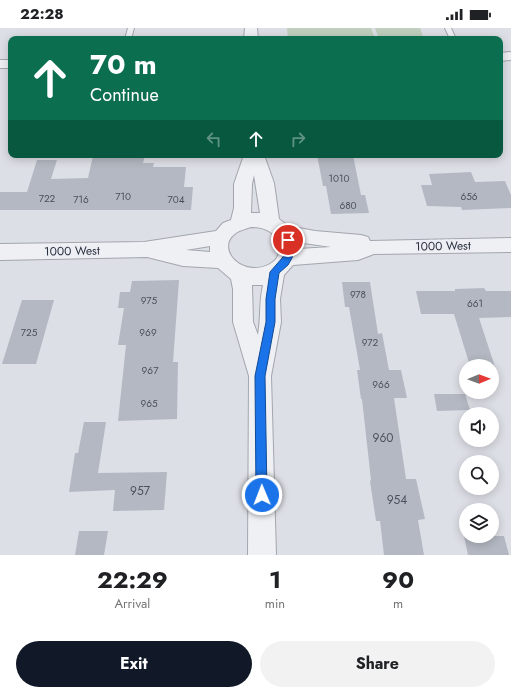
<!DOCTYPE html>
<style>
body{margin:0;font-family:Jost,sans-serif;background:#f2f2f2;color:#202124;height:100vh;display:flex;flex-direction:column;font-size:15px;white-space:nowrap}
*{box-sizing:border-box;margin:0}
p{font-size:13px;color:#757577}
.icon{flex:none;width:22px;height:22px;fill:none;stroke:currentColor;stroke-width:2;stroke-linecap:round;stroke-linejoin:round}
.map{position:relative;height:527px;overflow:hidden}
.details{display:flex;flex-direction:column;background:#fff;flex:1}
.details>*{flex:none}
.banner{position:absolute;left:8px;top:8px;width:495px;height:122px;border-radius:8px;box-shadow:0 2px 10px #0003;background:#0b6e4f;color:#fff;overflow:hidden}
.needle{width:26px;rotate:89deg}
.controls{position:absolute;left:459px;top:331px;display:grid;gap:8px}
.controls a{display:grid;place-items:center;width:40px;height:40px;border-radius:50%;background:#fff;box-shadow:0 2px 10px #0003;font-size:20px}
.pin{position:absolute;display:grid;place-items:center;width:34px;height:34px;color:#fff;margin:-17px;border:2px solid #fff;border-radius:50%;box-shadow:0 1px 4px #0007}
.me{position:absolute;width:44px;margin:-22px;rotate:359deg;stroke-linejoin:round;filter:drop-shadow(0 0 3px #0008)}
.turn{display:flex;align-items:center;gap:14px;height:84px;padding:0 16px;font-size:18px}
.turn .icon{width:52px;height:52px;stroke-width:2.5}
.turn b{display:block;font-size:28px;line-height:34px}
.lanes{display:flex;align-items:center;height:38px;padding:0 16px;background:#0003;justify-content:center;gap:20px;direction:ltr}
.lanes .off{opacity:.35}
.eta{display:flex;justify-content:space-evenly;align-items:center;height:68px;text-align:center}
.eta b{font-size:24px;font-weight:700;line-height:28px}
.cta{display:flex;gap:8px;margin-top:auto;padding:8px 16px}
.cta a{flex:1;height:46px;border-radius:24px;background:#111827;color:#fff;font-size:16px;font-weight:700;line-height:46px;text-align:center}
.cta a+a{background:#f2f2f2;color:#202124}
.status{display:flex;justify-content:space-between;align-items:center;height:28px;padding:0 20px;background:#fff;direction:ltr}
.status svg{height:11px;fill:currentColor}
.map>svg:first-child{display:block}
.green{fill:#c1cfbe}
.building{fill:#b4b8c2}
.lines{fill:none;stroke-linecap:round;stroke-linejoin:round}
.service-casing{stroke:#a3a6af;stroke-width:2}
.minor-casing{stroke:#a3a6af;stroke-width:2}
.service{fill:#eff0f4;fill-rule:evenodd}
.minor{fill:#eff0f4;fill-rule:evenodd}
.route{fill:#1a73e8;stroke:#114b97}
.labels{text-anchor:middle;stroke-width:4;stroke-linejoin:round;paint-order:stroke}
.number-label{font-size:10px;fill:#4a505d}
.street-label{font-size:12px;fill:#272d3b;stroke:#eceef4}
.near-number-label{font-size:12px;fill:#4a505d}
</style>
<div class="status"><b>22:28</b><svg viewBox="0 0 49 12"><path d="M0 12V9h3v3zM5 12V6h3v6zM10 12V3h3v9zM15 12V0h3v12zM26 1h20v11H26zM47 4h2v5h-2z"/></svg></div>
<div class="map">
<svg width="511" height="527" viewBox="0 0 511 527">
<rect width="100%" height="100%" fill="#dddfe6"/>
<g class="green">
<polygon points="287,0 371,0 375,11 288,11"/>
<polygon points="375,0 420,0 424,11 379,11"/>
</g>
<g class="building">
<polygon points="145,127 143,135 154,135 153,139 186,139 184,159 193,159 191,182 0,182 0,164 27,164 37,132 57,132 51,151 88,150 93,128"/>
<polygon points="317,127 353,127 361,167 365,167 369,185 331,186 326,158 323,158"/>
<polygon points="471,144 475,154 505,153 511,167 511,180 462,182 461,179 427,178 421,157 432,157 429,146"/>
<polygon points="179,252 173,334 178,334 177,391 118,393 126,317 118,317 124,280 118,280 120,264 130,264 132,253"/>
<polygon points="342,254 370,254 378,306 382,305 389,342 401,342 407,370 394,370 406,451 416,451 425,491 418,492 424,527 384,527 380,493 376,493 370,453 371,452 362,371 361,371 357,342 360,342 349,279 345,279"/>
<polygon points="484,260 486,263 511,263 511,289 479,290 499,351 492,351 492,338 470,338 454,286 421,286 416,263 455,263 455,261"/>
<polygon points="22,272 54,272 36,336 2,336"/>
<polygon points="434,366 465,366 470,382 437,383"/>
<polygon points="84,394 106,394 98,445 167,444 164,482 113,483 115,462 69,464 75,425 78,425"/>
<polygon points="79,503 108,503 104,527 75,527"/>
<polygon points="464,508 504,508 509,527 468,527"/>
</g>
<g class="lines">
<g class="service-casing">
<g id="service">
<polygon points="128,0 134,0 131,11 125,11"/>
<polygon points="445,0 451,0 456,11 450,11"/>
</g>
</g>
<g class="minor-casing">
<g id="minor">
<polygon points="245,0 257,0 258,11 244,11"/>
<polygon points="511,24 511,32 500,33 500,25"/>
<rect x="0" y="32" width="11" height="8"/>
<path d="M244,127H264L274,155L279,191L288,198L315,203L361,207L368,209L370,213L511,210V224L374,226L358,232L293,237L284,247L280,271L281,294L271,348L276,527H248L249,348L233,294V261L231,251L218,240L183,238L147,229L0,232V216L144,214L216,203L223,195L231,192L234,180V156ZM254,147L260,185H251L252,156ZM251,199C263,199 274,203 279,215C280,224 279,231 270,236C242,251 214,220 236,205C240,202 246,201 251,199ZM297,214L331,219L298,221ZM210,218V224L186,222ZM252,257H263C259,274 261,290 258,307L253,294Z"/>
</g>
</g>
<use href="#service" class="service"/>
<use href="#minor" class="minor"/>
</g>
<polygon class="route" points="288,208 292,212 294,220 292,230 288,237 279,245 275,271 275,294 265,348 267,467 266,472 262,473 257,472 256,467 255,348 266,294 266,271 270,244 283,229 285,220 284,212"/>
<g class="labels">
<g class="number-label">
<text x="339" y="154">1010</text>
<text x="123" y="172">710</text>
<text x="469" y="172">656</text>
<text x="47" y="174">722</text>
<text x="81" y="175">716</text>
<text x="176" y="175">704</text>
<text x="348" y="181">680</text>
<text x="358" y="270">978</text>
<text x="149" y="276">975</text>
<text x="475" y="279">661</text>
<text x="29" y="308">725</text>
<text x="148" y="308">969</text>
<text x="370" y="318">972</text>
<text x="150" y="346">967</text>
<text x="381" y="360">966</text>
<text x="149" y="379">965</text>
</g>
<g class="street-label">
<text transform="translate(443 218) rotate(-1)" y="4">1000 West</text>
<text transform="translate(72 223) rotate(-1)" y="4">1000 West</text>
</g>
<g class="near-number-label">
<text x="383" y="414">960</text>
<text x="140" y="467">957</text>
<text x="397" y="476">954</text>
</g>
</g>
</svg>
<div class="controls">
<a><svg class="needle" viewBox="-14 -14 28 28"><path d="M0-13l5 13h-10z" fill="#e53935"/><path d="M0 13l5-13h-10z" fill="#757577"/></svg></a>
<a><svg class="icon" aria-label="sound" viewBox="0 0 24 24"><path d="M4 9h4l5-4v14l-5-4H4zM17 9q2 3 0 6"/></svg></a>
<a><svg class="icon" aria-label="search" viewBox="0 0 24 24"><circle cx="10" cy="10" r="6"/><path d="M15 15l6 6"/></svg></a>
<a><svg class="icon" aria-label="layers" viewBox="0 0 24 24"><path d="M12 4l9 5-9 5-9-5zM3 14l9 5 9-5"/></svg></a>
</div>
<div class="pin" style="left:288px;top:212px;background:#d93025"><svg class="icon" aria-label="arrive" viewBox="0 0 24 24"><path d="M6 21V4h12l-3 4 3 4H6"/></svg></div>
<svg class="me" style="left:262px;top:467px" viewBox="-20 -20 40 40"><circle r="17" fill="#1a73e8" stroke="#fff" stroke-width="3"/><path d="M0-11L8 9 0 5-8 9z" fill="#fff"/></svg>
<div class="banner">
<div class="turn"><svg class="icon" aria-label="ahead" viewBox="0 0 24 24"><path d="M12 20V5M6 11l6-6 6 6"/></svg><div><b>70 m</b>Continue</div></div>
<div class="lanes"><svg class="icon off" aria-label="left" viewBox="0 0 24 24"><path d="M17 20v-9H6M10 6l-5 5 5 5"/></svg><svg class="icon" aria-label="ahead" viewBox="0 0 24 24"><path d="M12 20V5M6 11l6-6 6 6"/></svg><svg class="icon off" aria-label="right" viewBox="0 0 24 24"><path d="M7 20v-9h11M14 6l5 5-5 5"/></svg></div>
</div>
</div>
<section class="details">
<div class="eta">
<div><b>22:29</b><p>Arrival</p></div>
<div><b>1</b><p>min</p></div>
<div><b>90</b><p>m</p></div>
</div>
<div class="cta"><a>Exit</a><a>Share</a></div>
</section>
